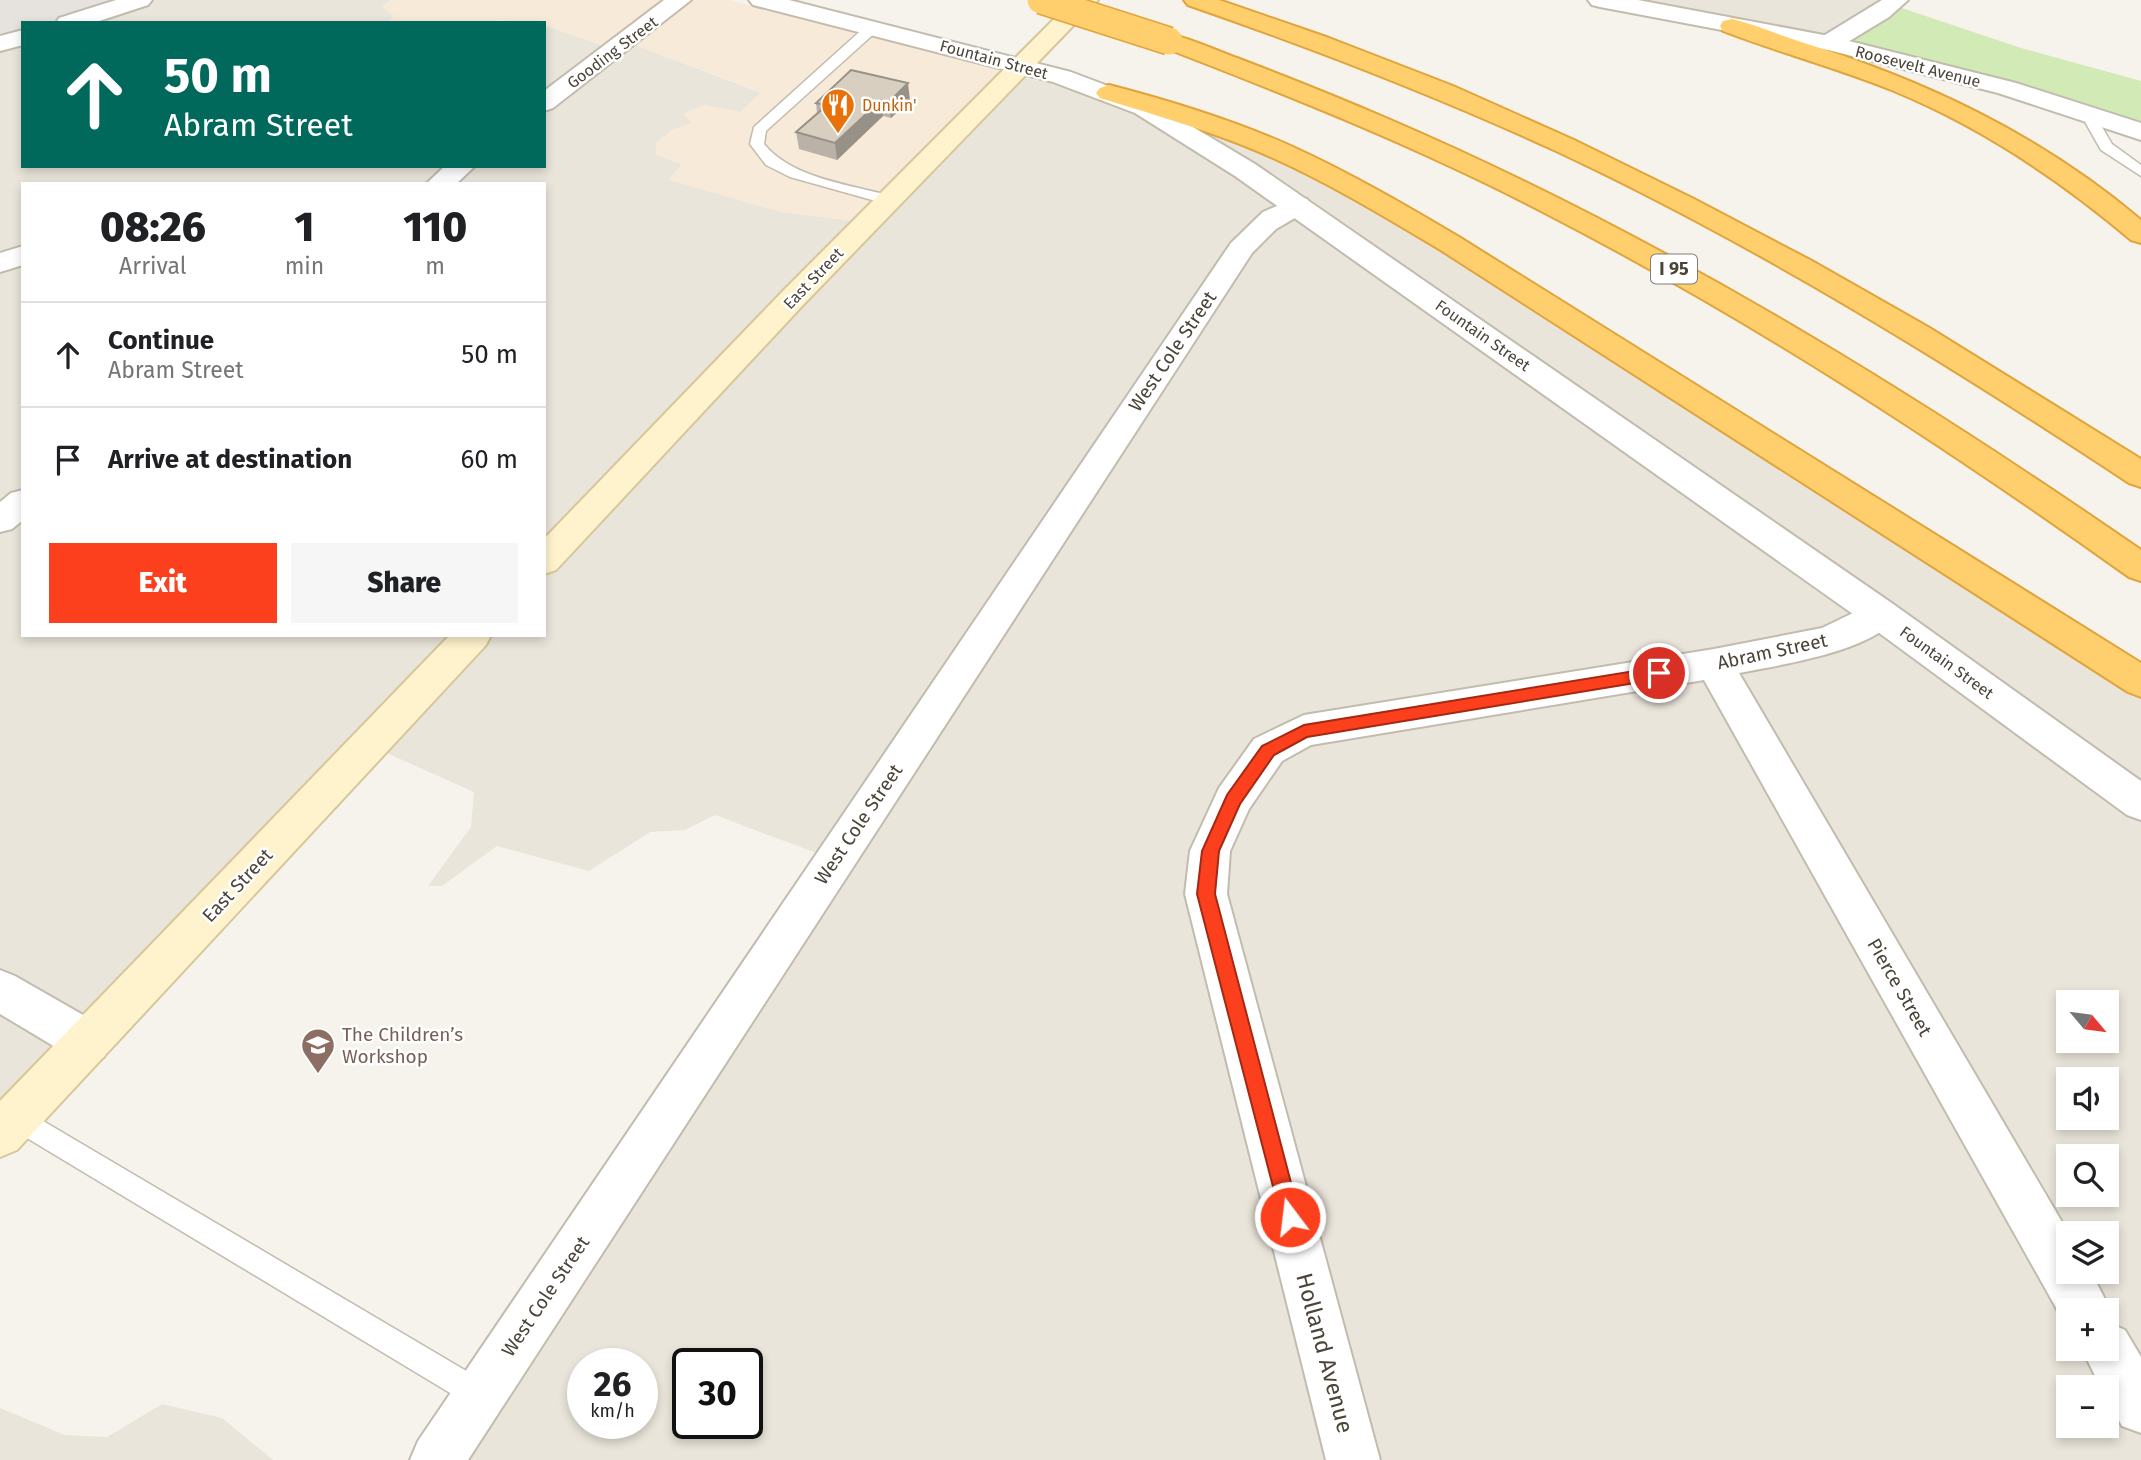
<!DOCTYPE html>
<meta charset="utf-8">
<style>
body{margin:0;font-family:"Fira Sans",sans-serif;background:#f6f6f6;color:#202124;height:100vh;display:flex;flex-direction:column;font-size:26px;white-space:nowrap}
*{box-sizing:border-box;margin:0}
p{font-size:23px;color:#757577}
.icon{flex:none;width:38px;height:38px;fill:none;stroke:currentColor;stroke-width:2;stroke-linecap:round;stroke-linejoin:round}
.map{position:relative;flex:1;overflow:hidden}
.sheet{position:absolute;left:21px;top:182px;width:525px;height:455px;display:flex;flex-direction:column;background:#fff;border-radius:0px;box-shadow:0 4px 10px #0003}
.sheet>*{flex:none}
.hud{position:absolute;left:21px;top:21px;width:525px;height:147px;border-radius:0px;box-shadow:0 4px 10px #0003;background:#00695c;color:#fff;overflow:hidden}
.needle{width:46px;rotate:119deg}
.controls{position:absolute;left:2056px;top:990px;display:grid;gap:14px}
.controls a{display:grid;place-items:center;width:63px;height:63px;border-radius:0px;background:#fff;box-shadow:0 4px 10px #0003;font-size:35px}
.speed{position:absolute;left:567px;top:1348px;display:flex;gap:14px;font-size:35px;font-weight:700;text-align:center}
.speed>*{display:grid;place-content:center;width:91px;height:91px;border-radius:50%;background:#fff;box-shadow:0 4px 10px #0003;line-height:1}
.speed small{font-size:18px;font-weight:400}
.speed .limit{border:4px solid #111;border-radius:10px;background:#fff;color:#111}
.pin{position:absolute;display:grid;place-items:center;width:60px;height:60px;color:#fff;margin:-30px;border:4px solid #fff;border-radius:50%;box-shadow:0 2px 7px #0007}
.me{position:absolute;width:77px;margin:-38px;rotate:345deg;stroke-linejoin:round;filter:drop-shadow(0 0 5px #0008)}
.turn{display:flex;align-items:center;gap:24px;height:147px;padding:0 28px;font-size:32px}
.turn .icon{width:91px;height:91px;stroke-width:2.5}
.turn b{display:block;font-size:49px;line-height:60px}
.eta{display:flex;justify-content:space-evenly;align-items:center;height:119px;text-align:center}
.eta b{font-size:42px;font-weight:800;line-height:49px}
.primary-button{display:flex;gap:14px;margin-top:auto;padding:14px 28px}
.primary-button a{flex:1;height:80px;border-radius:0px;background:#fc3f1d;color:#fff;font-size:28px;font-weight:800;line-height:80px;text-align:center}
.primary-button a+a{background:#f6f6f6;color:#202124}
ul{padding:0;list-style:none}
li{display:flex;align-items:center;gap:21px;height:105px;padding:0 28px;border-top:2px solid #e0e0e0}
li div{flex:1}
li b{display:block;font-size:26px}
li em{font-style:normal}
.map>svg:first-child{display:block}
.residential{fill:#eae5da;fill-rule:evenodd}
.commercial{fill:#f7ead8}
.industrial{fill:#e6e2dd}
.green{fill:#d2eab5}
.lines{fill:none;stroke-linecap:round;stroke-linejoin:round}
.service-casing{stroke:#c2bbae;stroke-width:3}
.minor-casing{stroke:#c2bbae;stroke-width:4}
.tertiary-casing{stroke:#c2bbae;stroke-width:4}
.secondary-casing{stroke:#d6c79b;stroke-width:4}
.motorway-casing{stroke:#e0a43c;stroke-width:4}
.service{fill:#fff;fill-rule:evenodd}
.minor{fill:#fff;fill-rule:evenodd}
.tertiary{fill:#fff;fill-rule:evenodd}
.secondary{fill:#fff3cd;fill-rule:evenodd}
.motorway{fill:#ffcf6e;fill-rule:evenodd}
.motorway-bridge-casing{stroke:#e0a43c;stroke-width:30;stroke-linecap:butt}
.motorway-bridge{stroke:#ffcf6e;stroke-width:27}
.wall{fill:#bab2a6}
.shaded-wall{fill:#979187}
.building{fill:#d8cfc1;stroke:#979187;stroke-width:2}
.route{fill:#fc3f1d;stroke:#a42913;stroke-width:2}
.labels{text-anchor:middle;stroke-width:5;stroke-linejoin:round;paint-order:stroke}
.far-street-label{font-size:16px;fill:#4b4439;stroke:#fff}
.far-food-label{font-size:16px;fill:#c56008;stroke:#fff;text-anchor:start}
.shield{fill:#fff;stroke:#817c74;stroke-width:2}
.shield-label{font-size:18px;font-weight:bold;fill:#4b4439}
.street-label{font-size:19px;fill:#4b4439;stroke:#fff}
.education-label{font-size:19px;fill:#785e54;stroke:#fff;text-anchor:start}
.near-street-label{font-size:23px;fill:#4b4439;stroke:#fff}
</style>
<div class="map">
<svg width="2141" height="1460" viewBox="0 0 2141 1460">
<rect width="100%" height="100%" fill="#f6f3ec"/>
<g class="residential">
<polygon points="126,0 391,0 383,7 394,15 389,23 53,23"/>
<polygon points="1607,0 1897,0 1829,38"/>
<path d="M544,25L604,46L622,40L762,93L740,112L704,105L684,114L693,123L672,130L657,142L656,154L682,164L670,179L1014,75L1212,123L1358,190L2141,685V1460H414L819,854L715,815L685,830L650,832L589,871L497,846L442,886H428L471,827L474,792L364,743L0,1119V39L23,32V166H544ZM23,184H544V635H23ZM2068,1003H2107V1041H2068ZM2068,1080H2107V1118H2068ZM2068,1157H2107V1195H2068ZM2068,1234H2107V1272H2068ZM2068,1311H2107V1349H2068ZM583,1363H642V1423H583ZM688,1363H747V1423H688ZM2068,1388H2107V1426H2068Z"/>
<polygon points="162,1404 222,1418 273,1460 0,1460 0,1408 65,1435 107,1437"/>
</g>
<polygon class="commercial" points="391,0 729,0 1004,71 857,222 780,212 669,180 682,164 656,155 656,143 672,130 692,123 684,114 704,105 740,112 761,92 622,40 604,46 544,25 544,23 497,20 492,23 389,23 394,15 382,7"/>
<polygon class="industrial" points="0,0 126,0 53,23 23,23 23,32 0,39"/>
<polygon class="green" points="1890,4 2021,48 2141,81 2141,136 1828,38"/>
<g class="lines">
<g class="service-casing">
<g id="service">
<path d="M872,24L879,28L877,31L766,131L764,144C792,179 853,185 895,197L898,200L890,205L790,177L766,165L750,144L754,127L867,25Z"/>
<polygon points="2087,109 2092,110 2112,144 2141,165 2141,176 2101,150 2080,113"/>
<polygon points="16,1105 490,1385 494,1395 490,1405 480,1409 470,1405 7,1126 3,1117 7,1108"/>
</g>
</g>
<g class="minor-casing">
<g id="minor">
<polygon points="116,0 152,0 148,5 93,23 56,23 59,18"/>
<polygon points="664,0 691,0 553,108 544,111 544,91"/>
<polygon points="1882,0 1908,0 1889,17 1838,48 1829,50 1820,48 1817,43 1820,38"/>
<polygon points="23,30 23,45 0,51 0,36"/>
<polygon points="445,166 475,166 456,184 426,184"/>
<polygon points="1297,197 1307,199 1311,205 1307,211 1276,229 1252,253 468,1460 410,1460 418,1441 1231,243 1263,212"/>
<polygon points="23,246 23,265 0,272 0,253"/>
<polygon points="23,490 23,520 12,529 0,532 0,502 11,493"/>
<path d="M1880,600L1893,604L1898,614C1878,651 1779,665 1739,673L2069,1234L2068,1272H2091L2111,1311L2107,1321V1311H2068V1329L1704,680L1311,745L1282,761L1249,809L1230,851L1227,894L1380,1460H1326L1185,894L1190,851L1219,788L1254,739L1304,715L1714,649L1822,628Z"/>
<polygon points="0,970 15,976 104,1027 110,1042 104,1057 88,1063 72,1057 0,1014"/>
<polygon points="2107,1322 2125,1330 2141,1357 2141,1433 2122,1426 2107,1398 2107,1388 2101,1388 2082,1349 2107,1349"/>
</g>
</g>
<g class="tertiary-casing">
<g id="tertiary">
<polygon points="749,0 789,0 1071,72 1153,103 1255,164 1893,604 2141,781 2141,820 2127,815 1867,624 1235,176 1135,113 1053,82 753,5"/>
<polygon points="1588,0 1638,0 1829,36 2016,83 2141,123 2141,140 1998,93 1828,50 1600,7 1592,5"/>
</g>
</g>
<g class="secondary-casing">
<g id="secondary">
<polygon points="1073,0 1098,0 803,305 556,570 544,574 544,539 783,291"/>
<polygon points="450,635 491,635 486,645 17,1150 0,1157 0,1101"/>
</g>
</g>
<g class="motorway-casing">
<g id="motorway">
<path d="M1184,0H1219L1329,38L1453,86L1574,140L1694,199L1812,261L1928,327L2141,459V487L2129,483C1944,361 1755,244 1554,150C1434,95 1312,48 1188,5Z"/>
<path d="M1732,19C1754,24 1776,34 1798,41C1924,80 2039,134 2141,220V243L2131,240C2059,179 1981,127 1894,91C1838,68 1780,53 1723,31L1720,26L1723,21Z"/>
<path d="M1169,34C1192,39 1215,50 1237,58C1287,77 1337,97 1386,118C1654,233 1902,385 2141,550V581L2129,577C1941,443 1749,318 1543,212C1420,148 1290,96 1160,46L1157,41L1160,36Z"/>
<path d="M1109,85C1171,101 1235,121 1293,147C1350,173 1405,205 1459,237L2141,663V697L2128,692L1439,249C1385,217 1331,184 1273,158C1218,133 1158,116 1100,98L1096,93L1100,88Z"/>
</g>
</g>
<use href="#service" class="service"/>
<use href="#minor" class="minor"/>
<use href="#tertiary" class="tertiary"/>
<use href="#secondary" class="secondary"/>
<use href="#motorway" class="motorway"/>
<g class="motorway-bridge-casing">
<polyline id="motorway-bridge" points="1041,0 1169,41"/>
</g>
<use href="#motorway-bridge" class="motorway-bridge"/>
</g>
<polygon class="wall" points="851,70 910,100 891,118 883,116 837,160 799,149 796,132 817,113 816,103"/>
<g class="shaded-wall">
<polygon points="908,83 910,100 891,118 889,102"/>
<polygon points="881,100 883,116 837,160 835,143"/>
</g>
<polygon class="building" points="851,70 908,83 889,102 881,100 835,143 796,132 827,105 816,103"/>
<polygon class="route" points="1659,667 1667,673 1659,679 1307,737 1274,755 1240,804 1219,851 1215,894 1300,1217 1297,1225 1290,1227 1283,1225 1197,894 1202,851 1227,795 1262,746 1304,725"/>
<defs>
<g id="restaurant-pin" transform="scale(1.75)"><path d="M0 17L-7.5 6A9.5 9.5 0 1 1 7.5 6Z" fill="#e8710a" stroke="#fff"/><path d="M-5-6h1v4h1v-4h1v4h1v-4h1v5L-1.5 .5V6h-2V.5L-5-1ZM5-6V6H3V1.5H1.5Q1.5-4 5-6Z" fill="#fff"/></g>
<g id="school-pin" transform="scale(1.75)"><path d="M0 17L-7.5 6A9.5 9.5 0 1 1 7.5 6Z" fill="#8d6e63" stroke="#fff"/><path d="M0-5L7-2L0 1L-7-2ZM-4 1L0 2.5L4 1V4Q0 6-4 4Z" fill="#fff"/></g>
</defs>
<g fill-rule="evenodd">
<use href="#restaurant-pin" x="838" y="105"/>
<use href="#school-pin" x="318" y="1045"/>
</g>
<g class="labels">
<g class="far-street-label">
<text transform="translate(612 52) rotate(-37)" y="6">Gooding Street</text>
<text transform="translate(994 59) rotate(15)" y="6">Fountain Street</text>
<text transform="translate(1918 66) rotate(14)" y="6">Roosevelt Avenue</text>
<text transform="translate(813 278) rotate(-46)" y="6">East Street</text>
<text transform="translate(1483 335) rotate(35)" y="6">Fountain Street</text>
<text transform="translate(1947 662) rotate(36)" y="6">Fountain Street</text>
</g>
<g class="far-food-label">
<text x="862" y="111">Dunkin'</text>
</g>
<rect class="shield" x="1651" y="254.5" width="46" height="29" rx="5"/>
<g class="shield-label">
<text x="1674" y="275">I 95</text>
</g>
<g class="street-label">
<text transform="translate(1172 351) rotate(-56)" y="7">West Cole Street</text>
<text transform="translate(1772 651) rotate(-12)" y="7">Abram Street</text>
<text transform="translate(858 824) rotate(-56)" y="7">West Cole Street</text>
<text transform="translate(237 885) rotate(-47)" y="7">East Street</text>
<text transform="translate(1900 987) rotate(60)" y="7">Pierce Street</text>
<text transform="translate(545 1296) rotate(-56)" y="7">West Cole Street</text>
</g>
<g class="education-label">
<text x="342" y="1041">The Children’s<tspan x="342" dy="22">Workshop</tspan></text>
</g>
<g class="near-street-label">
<text transform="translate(1325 1353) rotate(75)" y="8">Holland Avenue</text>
</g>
</g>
</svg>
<div class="controls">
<a><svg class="needle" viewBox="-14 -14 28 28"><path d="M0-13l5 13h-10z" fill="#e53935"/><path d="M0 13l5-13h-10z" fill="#757577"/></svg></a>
<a><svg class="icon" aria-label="sound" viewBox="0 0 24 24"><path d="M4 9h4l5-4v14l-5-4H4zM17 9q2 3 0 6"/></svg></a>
<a><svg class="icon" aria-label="search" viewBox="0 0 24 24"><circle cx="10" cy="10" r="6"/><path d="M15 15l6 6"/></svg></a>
<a><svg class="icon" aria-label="layers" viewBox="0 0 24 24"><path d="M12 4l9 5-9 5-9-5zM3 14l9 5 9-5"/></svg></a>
<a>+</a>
<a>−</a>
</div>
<div class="speed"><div>26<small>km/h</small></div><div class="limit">30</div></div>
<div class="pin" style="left:1659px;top:673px;background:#d93025"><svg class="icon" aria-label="arrive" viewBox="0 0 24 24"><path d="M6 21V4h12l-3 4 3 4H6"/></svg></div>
<svg class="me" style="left:1290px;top:1217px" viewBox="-20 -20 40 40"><circle r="17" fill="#fc3f1d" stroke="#fff" stroke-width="3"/><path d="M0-11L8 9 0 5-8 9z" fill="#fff"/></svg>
<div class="hud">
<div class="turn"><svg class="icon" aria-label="ahead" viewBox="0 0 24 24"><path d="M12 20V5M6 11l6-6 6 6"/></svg><div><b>50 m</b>Abram Street</div></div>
</div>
<section class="sheet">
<div class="eta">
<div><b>08:26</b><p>Arrival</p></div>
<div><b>1</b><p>min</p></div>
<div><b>110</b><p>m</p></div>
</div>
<ul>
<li><svg class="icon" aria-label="ahead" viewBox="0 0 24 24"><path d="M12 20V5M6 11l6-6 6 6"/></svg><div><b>Continue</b><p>Abram Street</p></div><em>50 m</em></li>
<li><svg class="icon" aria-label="arrive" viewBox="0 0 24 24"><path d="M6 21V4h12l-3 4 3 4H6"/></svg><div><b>Arrive at destination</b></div><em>60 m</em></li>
</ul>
<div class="primary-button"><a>Exit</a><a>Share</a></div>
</section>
</div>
